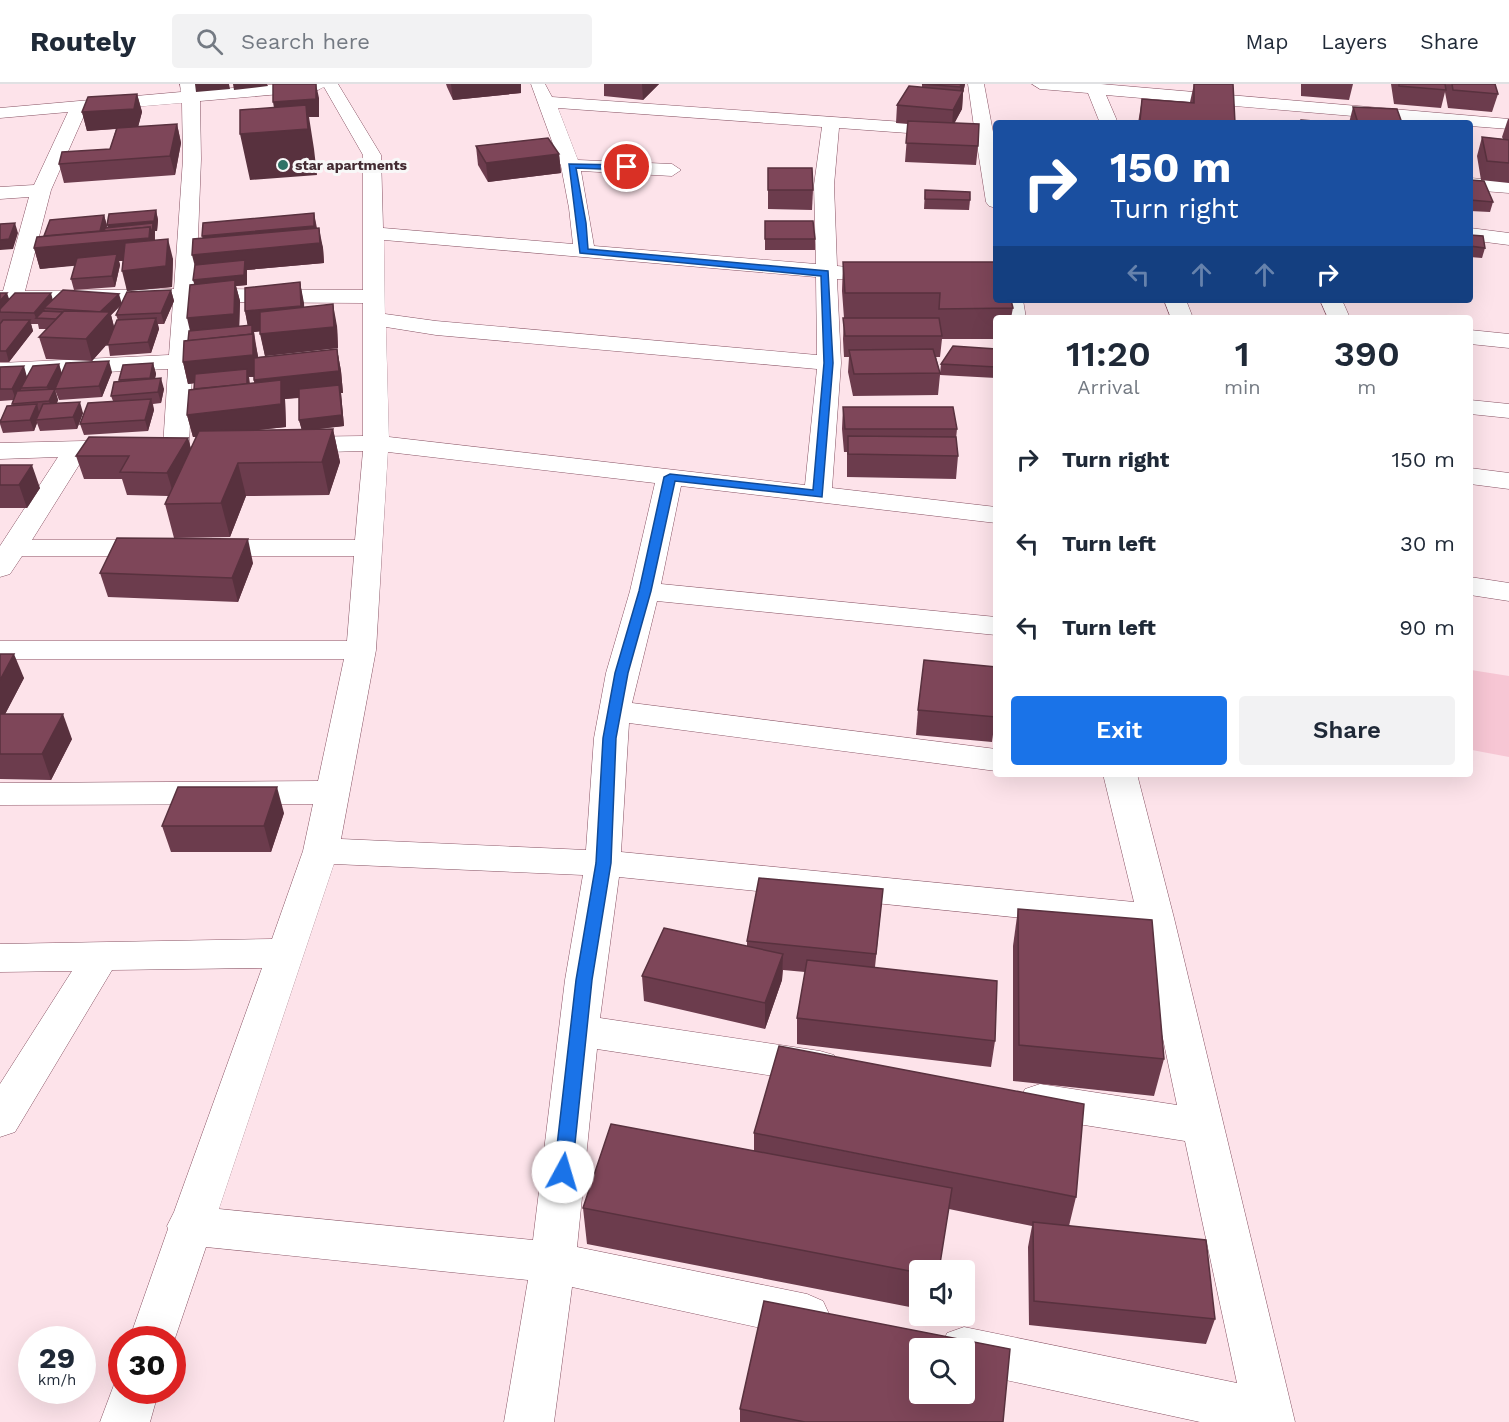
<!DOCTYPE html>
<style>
body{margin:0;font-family:"Work Sans",sans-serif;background:#f2f2f3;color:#1f2937;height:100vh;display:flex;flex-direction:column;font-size:22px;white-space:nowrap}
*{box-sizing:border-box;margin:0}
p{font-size:20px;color:#747a83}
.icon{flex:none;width:33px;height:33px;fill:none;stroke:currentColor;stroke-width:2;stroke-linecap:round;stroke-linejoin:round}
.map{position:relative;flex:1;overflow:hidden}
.sheet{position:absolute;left:993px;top:231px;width:480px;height:462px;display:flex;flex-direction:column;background:#fff;border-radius:6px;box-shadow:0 6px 24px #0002}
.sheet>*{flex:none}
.hud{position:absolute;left:993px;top:36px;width:480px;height:183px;border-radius:6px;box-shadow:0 6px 24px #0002;background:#1a4fa0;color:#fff;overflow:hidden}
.controls{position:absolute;left:909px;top:1176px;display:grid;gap:12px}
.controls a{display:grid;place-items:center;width:66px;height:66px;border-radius:6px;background:#fff;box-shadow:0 6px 24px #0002;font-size:30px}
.speed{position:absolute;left:18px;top:1242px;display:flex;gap:12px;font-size:30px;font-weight:700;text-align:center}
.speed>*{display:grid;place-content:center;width:78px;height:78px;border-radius:50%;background:#fff;box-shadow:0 6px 24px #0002;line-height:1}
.speed small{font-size:15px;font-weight:400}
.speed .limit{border:9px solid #d22;background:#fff;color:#111}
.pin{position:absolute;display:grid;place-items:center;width:51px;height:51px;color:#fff;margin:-26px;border:3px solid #fff;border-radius:50%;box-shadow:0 2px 6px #0007}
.me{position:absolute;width:66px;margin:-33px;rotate:6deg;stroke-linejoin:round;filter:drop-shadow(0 0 4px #0008)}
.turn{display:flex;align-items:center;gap:21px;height:126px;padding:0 18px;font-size:27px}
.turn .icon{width:78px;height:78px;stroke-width:2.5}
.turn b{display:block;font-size:42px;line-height:51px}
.lanes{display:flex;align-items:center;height:57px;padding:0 18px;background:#0003;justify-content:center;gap:30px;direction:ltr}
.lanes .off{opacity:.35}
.eta{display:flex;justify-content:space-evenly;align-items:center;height:102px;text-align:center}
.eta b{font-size:36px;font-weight:600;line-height:42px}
.button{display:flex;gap:12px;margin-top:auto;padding:12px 18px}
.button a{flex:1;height:69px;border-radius:6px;background:#1a73e8;color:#fff;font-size:24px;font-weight:600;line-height:69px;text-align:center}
.button a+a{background:#f2f2f3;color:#1f2937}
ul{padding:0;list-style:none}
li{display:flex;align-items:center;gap:18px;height:84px;padding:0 18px}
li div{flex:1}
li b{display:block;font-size:22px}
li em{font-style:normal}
header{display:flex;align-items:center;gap:36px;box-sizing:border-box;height:84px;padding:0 30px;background:#fff;border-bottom:2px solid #e0e1e3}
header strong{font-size:28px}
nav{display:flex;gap:33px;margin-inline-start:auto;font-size:21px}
.search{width:420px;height:54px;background:#f2f2f3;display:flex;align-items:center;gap:15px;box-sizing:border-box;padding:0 21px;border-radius:6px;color:#747a83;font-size:22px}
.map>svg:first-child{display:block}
.green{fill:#f7c6d4}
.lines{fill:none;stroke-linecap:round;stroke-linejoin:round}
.minor-casing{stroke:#875263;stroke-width:1}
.minor{fill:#fff;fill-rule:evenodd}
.wall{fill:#6c3c4d;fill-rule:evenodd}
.shaded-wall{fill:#58313e}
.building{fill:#7e4659;stroke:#58313e;stroke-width:1.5;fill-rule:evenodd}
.route{fill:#1a73e8;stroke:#114b97;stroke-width:1.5}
.poi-dot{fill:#2f7367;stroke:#f8f8f8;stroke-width:2}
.labels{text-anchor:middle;stroke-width:6;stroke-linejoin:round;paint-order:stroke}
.far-poi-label{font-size:14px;font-weight:bold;fill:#432b32;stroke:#f8f8f8;text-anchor:start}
</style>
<header>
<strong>Routely</strong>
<div class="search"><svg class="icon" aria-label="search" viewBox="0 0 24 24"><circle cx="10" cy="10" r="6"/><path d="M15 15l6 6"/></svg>Search here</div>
<nav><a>Map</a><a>Layers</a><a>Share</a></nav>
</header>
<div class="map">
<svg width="1509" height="1338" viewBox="0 0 1509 1338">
<rect width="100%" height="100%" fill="#fde3ea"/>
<polygon class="green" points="1471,586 1509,592 1509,673 1472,666"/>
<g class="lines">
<g class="minor-casing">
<g id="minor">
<path d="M180,0H196L198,7L280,0H338L381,71L383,144L573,160L569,124L561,82L531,0H545L552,13L974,43L968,0H984L996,64V124L989,122L986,118L976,54L839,44L834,101L837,182L888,187L896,188L899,193L896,198L888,199L837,195L841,279L832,404L996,423V439L681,402L661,500L996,533V551L657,517L632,619L996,665V687L629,639L621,768L1134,818L1103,690H1137L1174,834L1295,1338H1200L964,1287V1264H941L947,1249L964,1243L1237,1299L1185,1057L1040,1034L1025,1029L1019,1017L1025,1005L1040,1000L1177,1021L1140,846L619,793L600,934L820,967L834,971L840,983L834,995L820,999L597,965L577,1163L807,1210L823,1217L830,1232L823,1247L807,1254L572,1203L554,1338H504L528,1196L206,1163L172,1263V1256H129L168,1145L167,1142L174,1128L262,884L112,886L15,1048L0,1053V1000L72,887L0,888V860L272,855L303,767L313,720L0,721V699L318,697L344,575H0V557H347L354,472H22L10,490L0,493V462L58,373L0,375V359L125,356L134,359L138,364L134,369L84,373L32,456H355L363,367L291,369L282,366L278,361L282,356L291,353L363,352V219L195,218L189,363L185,368L176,371L167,368L163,363L168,285L0,293V279L169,271L173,218L0,221V207H3L29,113L0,115V103L34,101L68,28L0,34V24L181,8ZM324,3L363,71V206L196,205L201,75L200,17L316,7ZM182,19L183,75L174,205L25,207L51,106L86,27ZM558,24L822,43L814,101L816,180L594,162L581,87L672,92L681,86L672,80L578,76ZM384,156L816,193L817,271L436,237L385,230ZM386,243L436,251L817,285L805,401L389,353ZM388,368L655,399L630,507L606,589L594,654L586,766L341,755L376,566ZM334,780L583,791L565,896L533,1156L219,1125Z"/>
<polygon points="1032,0 1101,0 1509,35 1509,45 1470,42 1470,39 1435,39 1106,11 1118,39 1100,39 1088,9 1040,5"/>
<polygon points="1470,94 1509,97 1509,109 1470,106"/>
<polygon points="1470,144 1509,149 1509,161 1470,156"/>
<polygon points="1001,216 1023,216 1026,234 1004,234"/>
<polygon points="1164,216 1186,216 1193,234 1171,234"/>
<polygon points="1320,216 1342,216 1350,234 1328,234"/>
<polygon points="1470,246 1509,250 1509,264 1470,260"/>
<polygon points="1470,316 1509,320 1509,334 1470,330"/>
<polygon points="1470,384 1509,389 1509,405 1470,400"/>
<polygon points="1470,493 1509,499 1509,517 1470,511"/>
<polygon points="122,1288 122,1306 159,1306 150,1338 100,1338 118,1290"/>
</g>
</g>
<use href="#minor" class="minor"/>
</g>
<g class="wall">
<polygon points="446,0 521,0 521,9 453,16 447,3"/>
<polygon points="604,0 659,0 643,16 604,12"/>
<polygon points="922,0 965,0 963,9 962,25 954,39 978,62 976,81 905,78 908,40 896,39 897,21 922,3"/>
<polygon points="1194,0 1233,0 1235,39 1138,39 1142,15 1190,18"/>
<polygon points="1301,0 1353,0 1349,16 1301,12"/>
<polygon points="1391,0 1445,0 1445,1 1445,0 1495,0 1498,10 1492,28 1448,24 1445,8 1441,24 1394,20"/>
<polygon points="137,10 142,28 138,43 177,40 181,59 175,91 64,99 59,80 110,65 116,45 87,47 82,28"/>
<polygon points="1353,23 1402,39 1349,39"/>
<polygon points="1508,35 1509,35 1509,99 1481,96 1477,72 1482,53 1503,55 1502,53"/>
<polygon points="476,62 559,70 561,89 488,98 478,81"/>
<polygon points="768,84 813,106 812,126 768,125"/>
<polygon points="1470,96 1493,118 1490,128 1470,127"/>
<polygon points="925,106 970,116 969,126 924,125"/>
<polygon points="156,126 158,136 157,147 155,147 155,156 173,175 172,203 127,207 123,177 119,177 120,181 115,203 74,206 71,195 75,181 40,185 34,164 44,153 44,152 104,131 107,142 106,144"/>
<path d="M314,129L317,144L323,164L324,179L247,186V201L236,202L240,217L239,243L248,242L245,227L300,198L304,223L337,242L338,264L265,272L260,247L254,248L258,273L337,265L341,287L343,309H341L344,342L317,345H333L340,378L329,411L246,412L230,453L174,454L165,420L168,412L127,411L122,395H84L76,372L188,354L191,365L196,353H193L187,331L194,305V299L188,300L183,278L190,247L195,200L193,196L202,154ZM249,293H254V299L250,300ZM299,314V336L302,346H256L286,343L285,315Z"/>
<polygon points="765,137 815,155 815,166 765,166"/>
<polygon points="1470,151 1485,164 1482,174 1470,173"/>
<polygon points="843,178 1013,224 1011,234 996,234 996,255 942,255 940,273 936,273 940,289 941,280 996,265 996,294 940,291 938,311 853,312 848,288 849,273 844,273 843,255 844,234 842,207"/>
<path d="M171,206L174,217L164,240H158L159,245L151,269L110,272L108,259L92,277L46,275L39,253L47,245H39L38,240H31L33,247L9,278H0V209L9,215L53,216L121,220ZM121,221L116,231L118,236L114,243L111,231Z"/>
<polygon points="153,279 156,290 155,294 164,305 161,319 153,320 154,326 148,347 84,351 80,340 113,317 111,312 120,298 119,296"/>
<polygon points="59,280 62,290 112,288 102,313 59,316 55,306 58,316 57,319 83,329 77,345 40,347 37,339 34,347 3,349 0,340 0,336 13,322 12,320 14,316 0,317 0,283 27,293"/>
<polygon points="843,323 957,345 956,355 958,372 956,395 847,393 847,368 844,368 842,345"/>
<polygon points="0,381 40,404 27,424 0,424"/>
<polygon points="253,479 238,518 108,513 100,489"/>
<polygon points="0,570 24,594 5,630 72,655 51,696 0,695"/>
<polygon points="918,626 996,628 992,658 916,651"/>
<polygon points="284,729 271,768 171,768 162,742"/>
<polygon points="883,805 875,883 995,957 991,983 797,960 797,934 805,888 783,886 782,896 765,945 644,917 642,892 747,862 747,857"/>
<polygon points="1018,825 1164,975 1154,1012 1013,997 1013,862"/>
<polygon points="754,1049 1076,1113 1069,1142 1215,1235 1206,1260 1029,1241 1028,1163 1032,1142 949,1125 920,1186 920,1225 587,1160 583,1124 754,1067"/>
<polygon points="740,1325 1003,1338 740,1338"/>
</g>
<g class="shaded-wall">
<polygon points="195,0 229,0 230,5 196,8"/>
<polygon points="233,0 267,0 268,2 234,6"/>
<polygon points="316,0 319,14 319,33 309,33 314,65 317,91 250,96 240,50 276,36 273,18"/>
<polygon points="451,0 521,0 521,9 453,16"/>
<polygon points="642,0 659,0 643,16"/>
<polygon points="961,0 965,0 963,9 962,25 952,44 953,26 959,15"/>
<polygon points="137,10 142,28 138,43 87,47 82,28"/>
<polygon points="177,40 181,59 175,91 170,72"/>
<polygon points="559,70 561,89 488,98 486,79"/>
<polygon points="156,126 158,136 157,147 155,147 154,174 119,177 120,181 115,203 112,192 115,178 40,185 34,164 110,151 107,141"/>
<polygon points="314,129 317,149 319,144 323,164 324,179 247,186 247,201 236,202 240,217 239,251 192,256 187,234 196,206 193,196 197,191 192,171 206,169 202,152"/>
<polygon points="104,131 107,142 103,157 100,147"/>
<polygon points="15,139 18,149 13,165 0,166 0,156"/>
<polygon points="168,155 173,175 172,203 127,207 122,187"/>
<polygon points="300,198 304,219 305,243 254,248 255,258 258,272 258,292 249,293 250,319 196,325 247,293 188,300 183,278 249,249 245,227"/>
<polygon points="171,206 174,217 164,240 161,229"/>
<polygon points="7,209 11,220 0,228 0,217"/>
<polygon points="51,209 54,220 44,224 46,230 36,234 34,229"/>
<polygon points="119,210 122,220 111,231 116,250 92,277 86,255 100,228"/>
<polygon points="333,220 337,242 338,264 265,272 260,250"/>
<polygon points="156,234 159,245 151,269 148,258"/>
<polygon points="30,236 33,247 9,278 6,267"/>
<polygon points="337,265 341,287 343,309 341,309 344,342 302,347 299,336 340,309 285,315 286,343 193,353 187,331 259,318 254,296"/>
<polygon points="109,277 112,288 102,313 99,302"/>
<polygon points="153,279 156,290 153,305 150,294"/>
<polygon points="59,280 62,291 55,306 58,316 53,329 49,317 51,314 47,303"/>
<polygon points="24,282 27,293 16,316 12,305"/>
<polygon points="161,294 164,305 161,319 158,308"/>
<polygon points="151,315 154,326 148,347 145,336"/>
<polygon points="80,318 83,329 77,345 73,333"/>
<polygon points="37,320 40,332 36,336 37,339 34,347 30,336"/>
<polygon points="333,345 340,378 329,411 322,378"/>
<polygon points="188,354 194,376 174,412 167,389"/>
<polygon points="238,379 246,412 230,453 221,419"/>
<polygon points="32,381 40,404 27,424 19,401"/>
<polygon points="248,455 253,479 238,518 232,494"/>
<polygon points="14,570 24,594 0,640 0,596"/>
<polygon points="63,630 72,655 51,696 42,670"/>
<polygon points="277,703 284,729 271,768 264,742"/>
<polygon points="783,870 782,896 765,945 765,919"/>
</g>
<g class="building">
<polygon points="273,0 316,0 316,15 273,18"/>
<polygon points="922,0 961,0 960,3"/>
<polygon points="1194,0 1233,0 1235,39 1166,39 1140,37 1142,15 1194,19"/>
<polygon points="1399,0 1445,0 1446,6 1399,2"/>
<polygon points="1452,0 1495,0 1498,10 1453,6"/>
<polygon points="909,2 963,7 953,26 897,21"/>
<polygon points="137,10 134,25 82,28 88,13"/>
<polygon points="306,21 308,45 240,50 240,26"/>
<polygon points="1353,23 1397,25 1402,39 1358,39"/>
<polygon points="1301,36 1339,39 1301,39"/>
<polygon points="908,37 979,40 978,62 906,59"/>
<polygon points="177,40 170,72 59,80 62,68 110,65 117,44"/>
<polygon points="1482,53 1509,56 1509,79 1487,77"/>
<polygon points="548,54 559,70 486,79 476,62"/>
<polygon points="768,84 812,84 813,106 768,106"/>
<polygon points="1470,96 1484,97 1493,118 1470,116"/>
<polygon points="925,106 970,108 970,116 925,115"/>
<polygon points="156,126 154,137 107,141 109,130"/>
<polygon points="314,129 314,142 202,152 203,139"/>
<polygon points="104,131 100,147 44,152 50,136"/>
<polygon points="765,137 813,137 815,155 765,155"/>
<polygon points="15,139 9,155 0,156 0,140"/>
<polygon points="153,139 152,150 150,143 104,147 105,144"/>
<polygon points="150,143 149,154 34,164 37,153"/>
<polygon points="319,144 320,159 192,171 193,155"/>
<polygon points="1470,151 1483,152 1485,164 1470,162"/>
<polygon points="168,155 166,182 122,187 125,159"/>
<polygon points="117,170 112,192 71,195 77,174"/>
<polygon points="245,176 244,191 193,196 195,181"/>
<polygon points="843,178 996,178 996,216 1011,216 1013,224 939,225 940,209 845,209"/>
<polygon points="235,196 234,230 187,234 190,201"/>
<polygon points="300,198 301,222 245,227 245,204"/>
<polygon points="63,206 119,210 100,228 44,224"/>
<polygon points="171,206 161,229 116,231 127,208"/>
<polygon points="0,209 7,209 0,217"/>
<polygon points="15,209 51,209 34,229 0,228 0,225"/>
<polygon points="333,220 334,243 260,250 260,228"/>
<polygon points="43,227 63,228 56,235 36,234"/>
<polygon points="64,227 110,228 86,255 39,253"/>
<polygon points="156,234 148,258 107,261 117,236"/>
<polygon points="843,234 939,234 942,252 845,252"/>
<polygon points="3,236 30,236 6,267 0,267 0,240"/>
<polygon points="252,241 252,250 188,257 189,247"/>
<polygon points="253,250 253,271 183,278 184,257"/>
<polygon points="953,262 996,265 996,283 941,280"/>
<polygon points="337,265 339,287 254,296 254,274"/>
<polygon points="933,265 940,289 854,290 849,266"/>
<polygon points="109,277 99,302 55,305 66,279"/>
<polygon points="153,279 150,294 119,296 123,281"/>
<polygon points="59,280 47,303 21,304 33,282"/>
<polygon points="24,282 12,305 0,305 0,283"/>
<polygon points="247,285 247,300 194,305 195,290"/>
<polygon points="161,294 158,308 111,312 114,298"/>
<polygon points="281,296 281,320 187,331 189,306"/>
<polygon points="339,301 342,331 299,336 299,305"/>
<polygon points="55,305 49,317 12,320 17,307"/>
<polygon points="151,315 145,336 80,340 88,319"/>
<polygon points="80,318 73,333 36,336 43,320"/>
<polygon points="37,320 30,336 0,338 7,322"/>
<polygon points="843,323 953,323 957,345 845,345"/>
<polygon points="333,345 322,378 238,379 221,419 165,420 199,347"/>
<polygon points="848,352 956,353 958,372 848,370"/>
<polygon points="89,353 188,354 167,389 120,388 129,372 76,372"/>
<polygon points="0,381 32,381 19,401 0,401"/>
<polygon points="117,454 248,455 232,494 100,489"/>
<polygon points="0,570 14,570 0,596"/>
<polygon points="924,576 996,583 996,633 918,626"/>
<polygon points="0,630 63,630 42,670 0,670"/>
<polygon points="178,703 277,703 264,742 162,742"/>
<polygon points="759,794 883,805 876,870 747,857"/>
<polygon points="1018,825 1152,836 1164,975 1019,961"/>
<polygon points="664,844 783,870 765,919 642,892"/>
<polygon points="807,876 997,897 995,957 797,934"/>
<polygon points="779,962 1084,1020 1076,1113 754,1049"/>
<polygon points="611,1040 952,1104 939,1186 920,1186 920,1189 583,1124"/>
<polygon points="1033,1138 1206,1156 1215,1235 1034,1217"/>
<path d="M764,1217L1010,1265L1003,1338H805L740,1325ZM920,1264H964V1310H920Z"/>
</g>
<polygon class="route" points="569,80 627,81 630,83 627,86 576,84 586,139 588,165 828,187 833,279 822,413 675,397 651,507 628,589 616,654 611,779 592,896 572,1088 569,1093 563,1095 557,1093 554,1088 576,896 596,779 603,654 615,589 639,507 664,393 670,390 813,406 824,279 821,192 580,169"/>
<circle class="poi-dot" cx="283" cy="81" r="6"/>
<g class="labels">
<g class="far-poi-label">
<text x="295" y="86">star apartments</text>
</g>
</g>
</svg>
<div class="controls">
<a><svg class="icon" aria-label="sound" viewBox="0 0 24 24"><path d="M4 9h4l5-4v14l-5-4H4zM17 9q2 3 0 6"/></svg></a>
<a><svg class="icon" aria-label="search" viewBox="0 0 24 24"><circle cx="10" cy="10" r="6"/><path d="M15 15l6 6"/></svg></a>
</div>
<div class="speed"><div>29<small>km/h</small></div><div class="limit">30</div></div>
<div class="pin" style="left:627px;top:83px;background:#d93025"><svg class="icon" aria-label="arrive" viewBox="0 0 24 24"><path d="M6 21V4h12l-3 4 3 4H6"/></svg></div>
<svg class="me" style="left:563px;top:1088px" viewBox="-20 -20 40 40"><circle r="19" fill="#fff"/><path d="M0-13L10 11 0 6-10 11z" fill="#1a73e8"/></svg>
<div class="hud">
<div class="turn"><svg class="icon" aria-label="right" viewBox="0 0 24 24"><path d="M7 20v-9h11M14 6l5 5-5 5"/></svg><div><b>150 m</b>Turn right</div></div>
<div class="lanes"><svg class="icon off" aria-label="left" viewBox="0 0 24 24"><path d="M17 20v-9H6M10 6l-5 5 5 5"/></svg><svg class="icon off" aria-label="ahead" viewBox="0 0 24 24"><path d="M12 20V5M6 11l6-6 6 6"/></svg><svg class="icon off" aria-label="ahead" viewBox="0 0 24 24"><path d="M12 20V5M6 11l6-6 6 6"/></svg><svg class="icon" aria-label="right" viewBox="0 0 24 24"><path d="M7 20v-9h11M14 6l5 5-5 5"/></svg></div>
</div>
<section class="sheet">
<div class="eta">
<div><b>11:20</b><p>Arrival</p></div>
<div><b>1</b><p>min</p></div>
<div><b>390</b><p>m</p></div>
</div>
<ul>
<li><svg class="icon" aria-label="right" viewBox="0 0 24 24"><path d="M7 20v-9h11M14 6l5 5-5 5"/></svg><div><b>Turn right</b></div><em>150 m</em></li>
<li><svg class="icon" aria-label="left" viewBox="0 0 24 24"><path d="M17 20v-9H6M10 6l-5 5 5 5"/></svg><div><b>Turn left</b></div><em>30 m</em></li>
<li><svg class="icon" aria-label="left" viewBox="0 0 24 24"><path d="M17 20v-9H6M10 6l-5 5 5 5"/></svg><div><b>Turn left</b></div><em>90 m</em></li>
</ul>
<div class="button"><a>Exit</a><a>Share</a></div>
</section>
</div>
